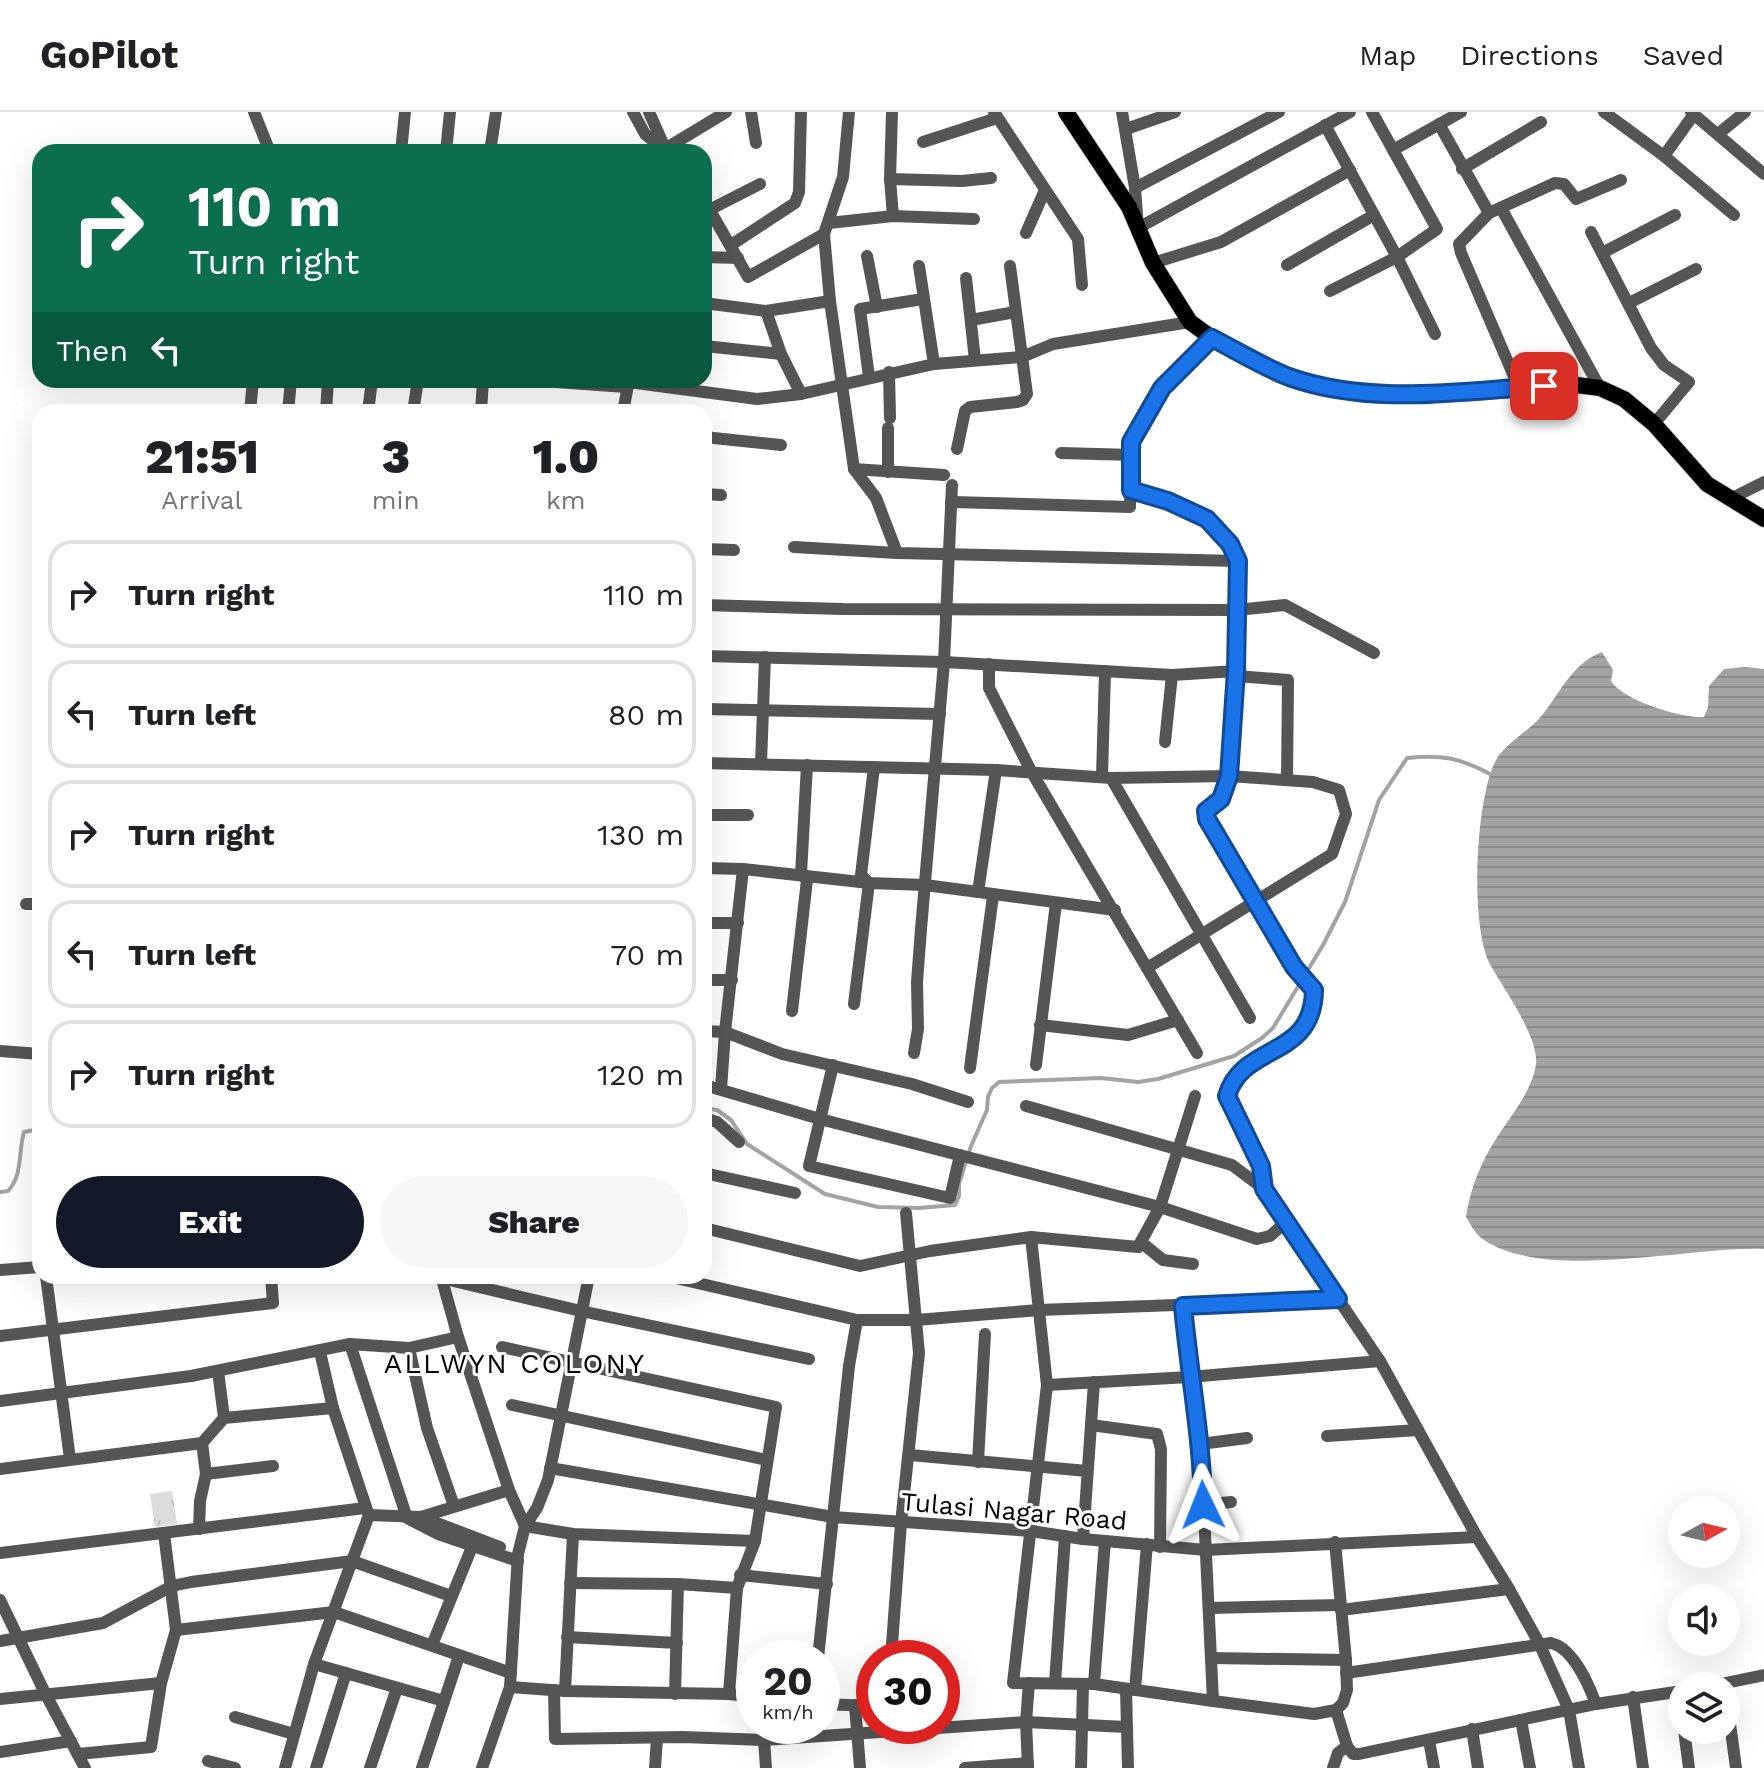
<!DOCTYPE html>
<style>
body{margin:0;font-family:"Work Sans",sans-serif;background:#f6f6f6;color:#202124;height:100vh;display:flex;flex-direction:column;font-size:30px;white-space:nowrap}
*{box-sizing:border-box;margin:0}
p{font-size:26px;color:#757577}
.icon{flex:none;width:44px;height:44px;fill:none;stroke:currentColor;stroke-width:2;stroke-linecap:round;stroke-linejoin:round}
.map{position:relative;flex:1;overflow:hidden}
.sheet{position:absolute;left:32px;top:292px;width:680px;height:880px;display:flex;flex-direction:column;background:#fff;border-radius:24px;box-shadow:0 8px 32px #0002}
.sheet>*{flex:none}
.top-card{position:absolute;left:32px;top:32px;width:680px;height:244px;border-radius:24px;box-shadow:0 8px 32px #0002;background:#0b6e4f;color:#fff;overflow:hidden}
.needle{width:52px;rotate:82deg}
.tools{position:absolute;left:1668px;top:1384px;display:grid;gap:16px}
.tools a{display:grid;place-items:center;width:72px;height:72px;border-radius:50%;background:#fff;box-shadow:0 8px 32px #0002;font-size:40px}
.speed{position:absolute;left:736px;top:1528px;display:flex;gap:16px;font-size:40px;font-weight:700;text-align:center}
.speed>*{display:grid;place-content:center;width:104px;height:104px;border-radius:50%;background:#fff;box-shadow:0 8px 32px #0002;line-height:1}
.speed small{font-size:20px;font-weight:400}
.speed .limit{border:12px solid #d22;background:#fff;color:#111}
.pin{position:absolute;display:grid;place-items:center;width:68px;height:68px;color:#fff;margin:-34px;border-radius:16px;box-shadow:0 4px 12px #0006}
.me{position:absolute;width:88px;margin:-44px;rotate:358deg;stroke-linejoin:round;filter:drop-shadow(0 0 6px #0008)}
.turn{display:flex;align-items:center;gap:28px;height:168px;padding:0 24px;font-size:36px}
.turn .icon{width:104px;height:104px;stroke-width:2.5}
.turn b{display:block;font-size:56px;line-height:68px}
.then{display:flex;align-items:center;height:76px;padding:0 24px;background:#0003;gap:16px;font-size:30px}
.eta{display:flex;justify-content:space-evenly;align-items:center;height:136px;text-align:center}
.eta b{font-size:48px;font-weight:800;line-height:56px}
.primary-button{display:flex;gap:16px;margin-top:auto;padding:16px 24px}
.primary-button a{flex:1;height:92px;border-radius:48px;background:#111827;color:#fff;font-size:32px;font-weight:800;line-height:92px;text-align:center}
.primary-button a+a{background:#f6f6f6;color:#202124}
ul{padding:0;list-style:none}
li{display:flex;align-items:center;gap:24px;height:108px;margin:0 16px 12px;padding:0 8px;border:4px solid #e0e0e0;border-radius:24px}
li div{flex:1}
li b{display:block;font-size:30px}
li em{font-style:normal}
header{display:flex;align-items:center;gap:48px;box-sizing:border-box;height:112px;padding:0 40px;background:#fff;border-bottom:2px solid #e0e0e0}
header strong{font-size:38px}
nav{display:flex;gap:44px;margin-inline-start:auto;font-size:28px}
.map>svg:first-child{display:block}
.park{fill:url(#park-tufts)}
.water{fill:url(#water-rules)}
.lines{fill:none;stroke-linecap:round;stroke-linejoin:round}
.stream{stroke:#a3a3a3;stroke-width:4}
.major-casing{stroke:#dbdbdb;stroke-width:18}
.minor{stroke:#555;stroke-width:12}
.major{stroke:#000;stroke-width:16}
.route-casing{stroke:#114b97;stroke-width:20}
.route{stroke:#1a73e8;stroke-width:14}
.labels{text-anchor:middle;stroke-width:6;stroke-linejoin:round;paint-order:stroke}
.street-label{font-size:26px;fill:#000;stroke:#fff}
.neighbourhood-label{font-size:28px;letter-spacing:2px;fill:#000;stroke:#fff}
</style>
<header>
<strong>GoPilot</strong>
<nav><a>Map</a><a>Directions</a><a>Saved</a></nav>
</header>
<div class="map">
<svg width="1764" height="1656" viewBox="0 0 1764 1656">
<defs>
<pattern id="park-tufts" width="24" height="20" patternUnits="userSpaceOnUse" patternTransform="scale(2)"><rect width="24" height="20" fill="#dcdcdc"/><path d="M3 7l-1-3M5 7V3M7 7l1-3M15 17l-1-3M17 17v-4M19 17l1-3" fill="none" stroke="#bbb"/></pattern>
<pattern id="water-rules" width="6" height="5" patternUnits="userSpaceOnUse" patternTransform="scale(2)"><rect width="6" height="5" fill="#a3a3a3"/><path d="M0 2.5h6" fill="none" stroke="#8b8b8b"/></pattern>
</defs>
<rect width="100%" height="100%" fill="#fff"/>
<polygon class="park" points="172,1379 177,1412 155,1415 150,1382"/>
<path class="water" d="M1602,540L1613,558L1611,569C1622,588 1683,607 1704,605L1708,595L1709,574L1724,557L1745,555L1764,557V1137C1689,1134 1541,1172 1480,1125C1474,1120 1470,1111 1466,1105C1470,1077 1481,1050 1496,1027C1510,1004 1532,980 1536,952C1539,926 1504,877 1491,854C1469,816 1476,691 1494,652C1502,634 1524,622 1537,609C1559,585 1570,552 1602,540Z"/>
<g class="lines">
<g class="stream">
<path d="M704,996L717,998L731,1008L747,1032L825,1082L878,1095L919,1096L955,1093L959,1084V1072L971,1034L987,998L988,985L992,976L999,970L1101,966L1138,970L1158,967L1234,944L1262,926L1273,916L1323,833L1345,790L1379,688L1407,646C1441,642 1460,646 1490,662"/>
<path d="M0,1080L8,1079C23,1063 18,1041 24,1020L40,1017"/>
</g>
<g class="major-casing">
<polyline id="major" points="1066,0 1129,95 1153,151 1190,210 1212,226 1286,264 1325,276 1423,284 1569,272 1600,276 1624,287 1654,312 1707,372 1764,407"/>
</g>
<g class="minor">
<polyline points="254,0 270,40"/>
<polyline points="633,0 645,22 667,40"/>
<polyline points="649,0 664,34"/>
<polyline points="751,0 756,31"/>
<polyline points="849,0 843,65 824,122 830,189 854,357 876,386 897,441"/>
<polyline points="892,0 890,67 893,104"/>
<polyline points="994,0 1078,127 1082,173"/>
<polyline points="1122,0 1135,76 1138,116 1350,0"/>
<polyline points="1604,0 1664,44"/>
<polyline points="1691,0 1764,62"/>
<polyline points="1694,2 1664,44 1734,103"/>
<polyline points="1439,12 1489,101 1555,71 1564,72 1576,87 1621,68"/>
<polyline points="1325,13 1397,145 1435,222"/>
<polyline points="1126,17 1175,0"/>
<polyline points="1718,22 1745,0"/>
<polyline points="923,30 997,6"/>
<polyline points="665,37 726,0"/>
<polyline points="270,38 308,40"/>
<polyline points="1393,38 1461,0"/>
<polyline points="401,40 405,0"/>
<polyline points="446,40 450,0"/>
<polyline points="490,40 496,0"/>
<polyline points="1462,57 1541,10"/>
<polyline points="890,67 962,69 991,66"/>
<polyline points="1135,76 1279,0"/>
<polyline points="704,88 748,165 824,122"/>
<polyline points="1501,96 1600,276"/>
<polyline points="711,97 760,72"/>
<polyline points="1489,101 1459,132 1461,141 1519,276"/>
<polyline points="829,111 893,104 974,107"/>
<polyline points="1591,120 1651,236 1664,253 1689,270 1654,312"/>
<polyline points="1026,121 1045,78"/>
<polyline points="731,133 795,91 799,80 801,0"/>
<polyline points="1602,141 1675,103"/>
<polyline points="867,144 877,195"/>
<polyline points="704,145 738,146"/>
<polyline points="1153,151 1221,130 1350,58"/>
<polyline points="1287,153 1374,103"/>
<polyline points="919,154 934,252"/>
<polyline points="966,166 975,248"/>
<polyline points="1330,179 1397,145 1437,117 1372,0"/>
<polyline points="704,191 766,199 830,189"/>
<polyline points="1629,191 1696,157"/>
<polyline points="766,199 781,242 801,282"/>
<polyline points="971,208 1015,200"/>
<polyline points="704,234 781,242"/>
<polyline points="889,260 890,306"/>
<polyline points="869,265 860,197 923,187"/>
<polyline points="527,268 626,275"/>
<polyline points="628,270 757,287 801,282 934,252 1022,245 1053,232 1190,210"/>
<polyline points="250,300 253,268"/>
<polyline points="288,300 291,268"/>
<polyline points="326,300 328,268"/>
<polyline points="368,300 372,268"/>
<polyline points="413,300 418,268"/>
<polyline points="481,300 483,268"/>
<polyline points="623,300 629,268"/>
<polyline points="888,316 888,360"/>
<polyline points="704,325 781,333"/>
<polyline points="957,337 965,299 970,295 1017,290 1023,288 1027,282 1010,154"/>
<polyline points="1061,341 1133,343"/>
<polyline points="854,357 944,363"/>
<path d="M1131,378C1172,390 1224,403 1238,449"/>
<polyline points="704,382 721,383"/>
<polyline points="1730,387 1764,370"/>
<polyline points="951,390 1130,395 1131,330 1162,276 1212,226"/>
<polyline points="704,437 734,438"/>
<polyline points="704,493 843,497 1237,498 1238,449 897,441 794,435"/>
<polyline points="704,544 944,550 1172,563"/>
<polyline points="989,552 989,576 1031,659 1197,941"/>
<polyline points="1236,564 1288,568 1287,668"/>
<polyline points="704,597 940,602"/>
<polyline points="1165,630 1172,563 1236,559"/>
<path d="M704,651L996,658L1111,666L1229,664L1221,687L1206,699L1207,707L1294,855L1314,878C1314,947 1243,931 1227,984L1261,1054L1264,1077"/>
<polyline points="761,651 765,545"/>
<polyline points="1102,665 1105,559"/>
<polyline points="1111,666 1250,906"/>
<polyline points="704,703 748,703"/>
<polyline points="704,756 743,757 869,771 925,773 1115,798"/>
<polyline points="978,780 996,658"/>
<polyline points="26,792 40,792"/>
<polyline points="704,811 738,811"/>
<polyline points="1147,856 1332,742 1346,702 1339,678 1313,670 1229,664 1236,559 1237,498 1285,493 1374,541"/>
<polyline points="704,868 732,868"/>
<polyline points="854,892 869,771 861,763 874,655"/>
<polyline points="792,899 807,768 801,762 807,653"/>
<polyline points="1040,913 1128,923 1178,908"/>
<polyline points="704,919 725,920 782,942 912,972 968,990"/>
<polyline points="0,939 40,942"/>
<polyline points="914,941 918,917 917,870 921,817 944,550 952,373"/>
<polyline points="833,953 809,1054 950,1086 960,1043"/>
<polyline points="1036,953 1056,791"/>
<polyline points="970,956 993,784"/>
<polyline points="704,973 820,1007 1160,1095 1195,984"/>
<polyline points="721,977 725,920 743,757"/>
<polyline points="1026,994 1232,1053 1264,1077 1380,1249 1477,1425 1509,1477 1539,1531 1569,1598 1579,1656"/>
<polyline points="704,1006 717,1010 739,1030"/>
<polyline points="704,1061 795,1081"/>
<polyline points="40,1062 40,1083"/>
<polyline points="704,1116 860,1154 930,1139 1031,1125 1138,1135 1160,1095 1257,1127 1270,1124 1286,1110"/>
<polyline points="1031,1125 1047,1273 1013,1571 1094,1572 1105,1429"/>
<polyline points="1142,1131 1163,1148 1193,1152"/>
<polyline points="0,1158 40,1155"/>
<polyline points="46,1164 70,1347"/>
<polyline points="277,1164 441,1166 581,1199 809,1247"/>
<polyline points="441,1164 458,1225 409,1236 427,1316 454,1394"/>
<polyline points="667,1164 857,1208 916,1208 1039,1198 1338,1187"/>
<polyline points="1183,1194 1189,1265 1380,1249"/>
<polyline points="0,1224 273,1191 271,1164"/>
<polyline points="458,1225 509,1378"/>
<polyline points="350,1232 407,1406 438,1422 518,1449"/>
<polyline points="502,1235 776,1295 755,1429 737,1476"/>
<polyline points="320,1240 333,1296 368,1401"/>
<polyline points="218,1259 224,1306"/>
<polyline points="1047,1273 1189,1265 1202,1359 1213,1589 1094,1572"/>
<polyline points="0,1289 191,1264 350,1232 409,1236"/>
<polyline points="512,1293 767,1348"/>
<polyline points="1091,1313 1157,1322 1161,1337 1160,1435"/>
<polyline points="1327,1324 1418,1318"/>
<polyline points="202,1331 206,1362 273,1354"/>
<polyline points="1200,1332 1247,1326"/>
<polyline points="910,1343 1087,1359"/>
<polyline points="978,1350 985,1222"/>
<polyline points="550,1356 833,1405 1031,1419 1083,1427 1206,1438 1477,1425"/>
<polyline points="0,1357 202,1331 224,1306 333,1296"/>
<polyline points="1203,1393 1231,1390"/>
<polyline points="421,1405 500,1435"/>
<polyline points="199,1417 200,1389 206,1362"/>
<polyline points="1083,1427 1094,1270"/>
<polyline points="0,1441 365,1396"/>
<polyline points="740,1463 827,1472"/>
<polyline points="570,1471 678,1472 737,1476 729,1582"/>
<polyline points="0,1488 46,1583 85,1656"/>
<polyline points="1209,1496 1340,1493"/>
<polyline points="1341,1498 1509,1477"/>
<polyline points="176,1518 334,1500 511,1561"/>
<polyline points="567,1525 677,1531"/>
<polyline points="0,1529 103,1511 172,1474 191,1470 352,1449 451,1484"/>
<polyline points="432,1533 472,1435"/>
<polyline points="818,1546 849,1254 857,1208"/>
<polyline points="891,1546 901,1411 919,1241 906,1101"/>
<polyline points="1211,1546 1346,1548"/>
<polyline points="314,1552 444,1589"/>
<path d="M1346,1561L1551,1531C1573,1536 1589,1573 1596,1592"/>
<polyline points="1055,1571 1065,1424"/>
<polyline points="1711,1574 1764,1563"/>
<polyline points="510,1575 565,1579 729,1582 754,1585"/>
<polyline points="1126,1577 1128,1656"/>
<polyline points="554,1578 555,1627 683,1625 764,1628 1026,1610 1126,1615"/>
<polyline points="1135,1578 1147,1432"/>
<polyline points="565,1579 573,1422"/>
<polyline points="1679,1580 1682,1601"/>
<polyline points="675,1582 678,1472"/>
<polyline points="1726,1582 1736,1656"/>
<polyline points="1633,1585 1643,1656"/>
<polyline points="0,1587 161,1571"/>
<polyline points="1213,1589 1314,1602 1336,1598 1343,1591 1347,1578 1346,1548 1335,1430"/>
<polyline points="822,1592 874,1594"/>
<polyline points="855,1593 860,1656"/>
<polyline points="1336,1598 1347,1634 1353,1642 1359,1642 1596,1592 1682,1579"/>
<polyline points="235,1605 294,1622"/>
<polyline points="1521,1608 1530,1656"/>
<polyline points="1472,1617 1478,1656"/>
<polyline points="1684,1618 1689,1656"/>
<polyline points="764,1628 766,1656"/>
<polyline points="1429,1628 1434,1656"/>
<polyline points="0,1640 71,1629"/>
<polyline points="78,1642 151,1635 161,1571 176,1518 164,1421"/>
<polyline points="208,1649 235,1656"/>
<polyline points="285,1656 314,1552 369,1403 421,1405 509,1378 525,1414 573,1422 755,1429"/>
<polyline points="316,1656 346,1561"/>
<polyline points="370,1656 397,1576"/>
<polyline points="422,1656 459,1544"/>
<polyline points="482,1656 510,1575 518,1442 525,1414 537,1396 548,1368 589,1164"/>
<polyline points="655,1656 657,1626"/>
<polyline points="965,1656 1028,1651"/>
<polyline points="1028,1656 1026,1610 1029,1571"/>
<polyline points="1081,1656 1083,1572"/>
<polyline points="1333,1656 1338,1641 1347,1634"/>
</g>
<use href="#major" class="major"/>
</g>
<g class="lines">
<g class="route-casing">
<path id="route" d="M1203,1393C1202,1326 1189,1260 1183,1194L1338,1187L1264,1077L1261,1054L1227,984C1243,930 1313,948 1314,878L1294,855L1207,707L1206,699L1221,687L1229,664L1236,559L1238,449L1230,432L1207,407L1168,389L1131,378V330L1162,276L1212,226C1237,239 1263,255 1289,265C1371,294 1460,279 1544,274"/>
</g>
<use href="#route" class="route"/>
</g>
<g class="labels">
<g class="street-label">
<text transform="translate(1014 1399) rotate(5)" y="9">Tulasi Nagar Road</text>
</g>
<g class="neighbourhood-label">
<text x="515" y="1261">ALLWYN COLONY</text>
</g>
</g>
</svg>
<div class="tools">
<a><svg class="needle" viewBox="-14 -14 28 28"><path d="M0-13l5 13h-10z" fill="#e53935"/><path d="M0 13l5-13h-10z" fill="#757577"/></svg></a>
<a><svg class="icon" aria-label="sound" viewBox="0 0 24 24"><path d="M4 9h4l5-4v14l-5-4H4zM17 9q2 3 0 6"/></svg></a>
<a><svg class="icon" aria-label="layers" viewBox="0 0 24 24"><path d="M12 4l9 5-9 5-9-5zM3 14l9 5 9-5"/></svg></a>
</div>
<div class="speed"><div>20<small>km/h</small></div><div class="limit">30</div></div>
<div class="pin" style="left:1544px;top:274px;background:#d93025"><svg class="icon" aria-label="arrive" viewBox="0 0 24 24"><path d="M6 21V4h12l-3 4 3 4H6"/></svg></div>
<svg class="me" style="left:1203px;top:1393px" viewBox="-20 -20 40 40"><path d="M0-17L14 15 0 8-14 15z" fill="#1a73e8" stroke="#fff" stroke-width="4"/></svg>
<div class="top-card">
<div class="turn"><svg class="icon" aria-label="right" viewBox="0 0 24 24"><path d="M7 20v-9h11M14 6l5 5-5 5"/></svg><div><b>110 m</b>Turn right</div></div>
<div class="then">Then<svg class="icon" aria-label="left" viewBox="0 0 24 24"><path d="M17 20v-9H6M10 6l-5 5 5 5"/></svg></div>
</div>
<section class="sheet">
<div class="eta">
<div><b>21:51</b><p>Arrival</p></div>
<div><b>3</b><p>min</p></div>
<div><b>1.0</b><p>km</p></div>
</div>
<ul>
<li><svg class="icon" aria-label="right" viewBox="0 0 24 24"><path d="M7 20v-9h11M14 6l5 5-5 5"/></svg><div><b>Turn right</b></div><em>110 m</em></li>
<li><svg class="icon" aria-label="left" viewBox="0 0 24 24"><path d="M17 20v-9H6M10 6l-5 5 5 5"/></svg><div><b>Turn left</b></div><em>80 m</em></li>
<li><svg class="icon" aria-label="right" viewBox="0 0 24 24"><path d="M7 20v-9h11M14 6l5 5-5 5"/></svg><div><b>Turn right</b></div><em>130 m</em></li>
<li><svg class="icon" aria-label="left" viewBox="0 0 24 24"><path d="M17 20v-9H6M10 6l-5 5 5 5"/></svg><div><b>Turn left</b></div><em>70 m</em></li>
<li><svg class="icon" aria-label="right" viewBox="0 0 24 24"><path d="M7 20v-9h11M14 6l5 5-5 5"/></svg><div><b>Turn right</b></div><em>120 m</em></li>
</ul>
<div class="primary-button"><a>Exit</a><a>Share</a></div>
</section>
</div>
